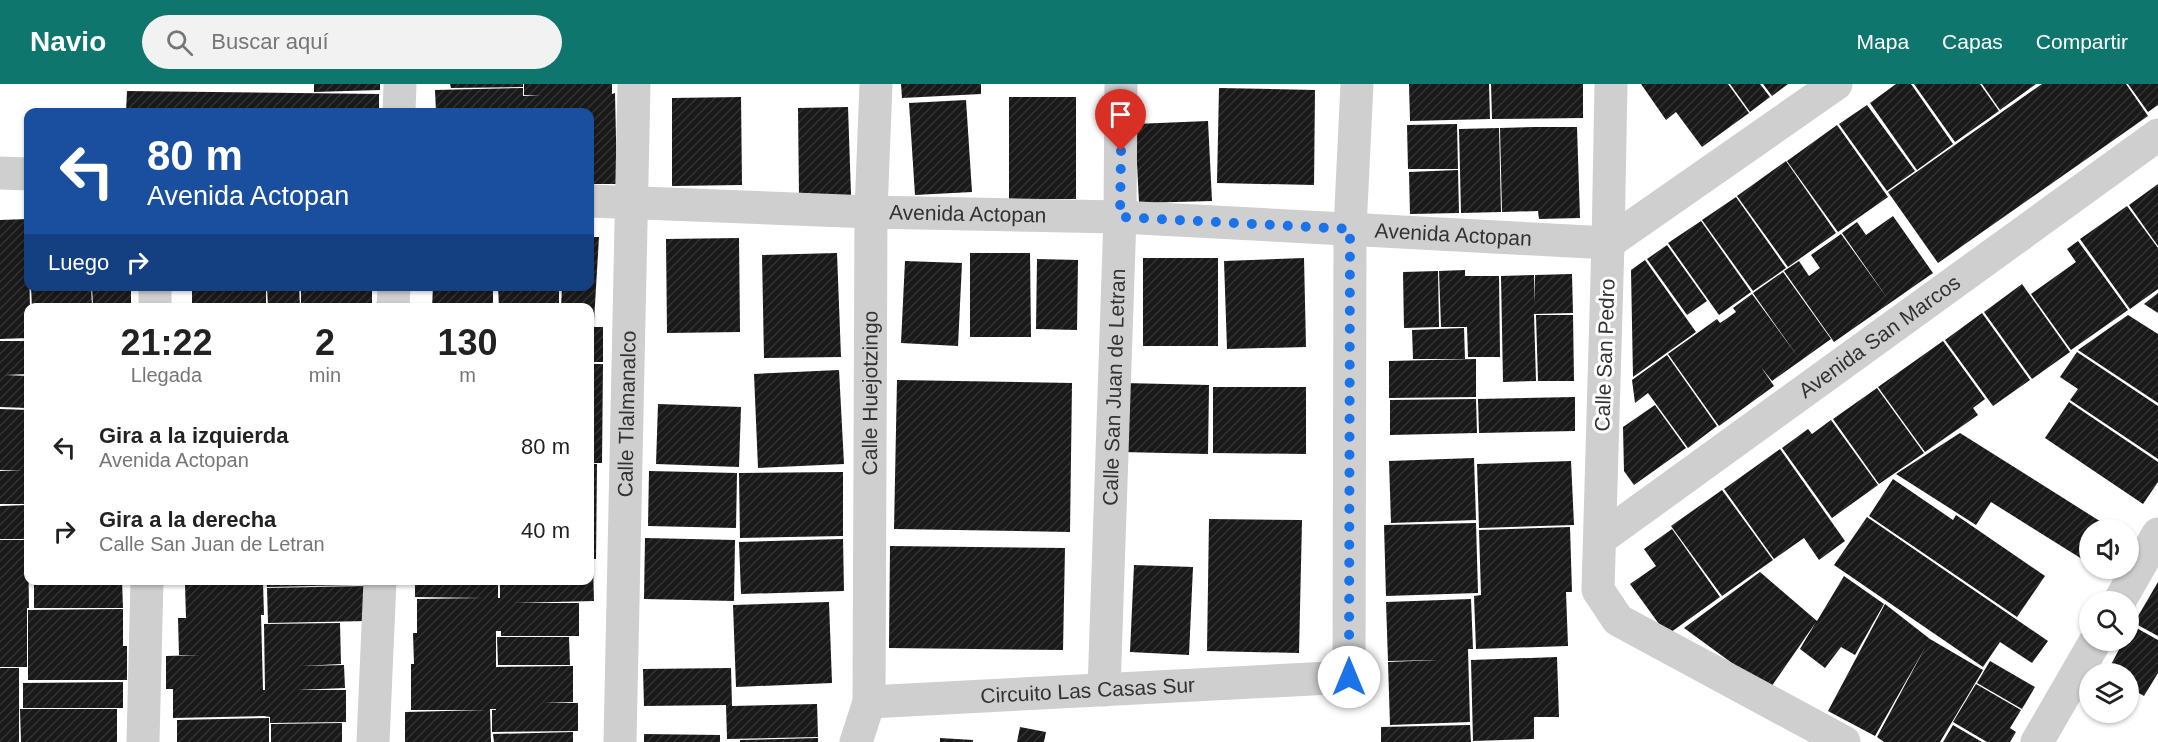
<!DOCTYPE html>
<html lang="es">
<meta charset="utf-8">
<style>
body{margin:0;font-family:Helvetica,sans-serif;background:#f2f2f2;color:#222;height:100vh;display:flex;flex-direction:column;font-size:22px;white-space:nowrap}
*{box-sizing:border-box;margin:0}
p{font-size:20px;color:#767676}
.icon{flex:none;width:33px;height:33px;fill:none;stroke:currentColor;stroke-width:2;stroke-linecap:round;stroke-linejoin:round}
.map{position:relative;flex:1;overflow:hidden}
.panel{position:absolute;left:24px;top:219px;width:570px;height:282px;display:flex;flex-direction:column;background:#fff;border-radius:12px;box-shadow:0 2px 4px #0004}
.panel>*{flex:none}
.hud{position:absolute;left:24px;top:24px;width:570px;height:183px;border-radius:12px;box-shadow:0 2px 4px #0004;background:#1a4fa0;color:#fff;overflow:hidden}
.controls{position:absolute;left:2079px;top:435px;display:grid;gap:12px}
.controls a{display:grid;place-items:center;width:60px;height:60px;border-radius:50%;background:#fff;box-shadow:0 2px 4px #0004;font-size:30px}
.pin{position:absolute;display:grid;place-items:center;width:51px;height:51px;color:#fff;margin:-62px -26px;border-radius:50% 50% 50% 0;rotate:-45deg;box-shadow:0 0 6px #0007}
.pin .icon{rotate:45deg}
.me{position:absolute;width:66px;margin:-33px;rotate:0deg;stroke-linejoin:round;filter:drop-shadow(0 0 4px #0008)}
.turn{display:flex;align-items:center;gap:21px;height:126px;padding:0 24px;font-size:27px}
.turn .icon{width:78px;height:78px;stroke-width:2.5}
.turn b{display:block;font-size:42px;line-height:51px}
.then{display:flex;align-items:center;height:57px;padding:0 24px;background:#0003;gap:12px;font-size:22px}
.eta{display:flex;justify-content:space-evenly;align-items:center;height:102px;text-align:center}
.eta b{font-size:36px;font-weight:700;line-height:42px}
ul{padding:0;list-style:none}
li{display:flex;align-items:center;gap:18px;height:84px;padding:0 24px}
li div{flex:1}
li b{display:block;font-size:22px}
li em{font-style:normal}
header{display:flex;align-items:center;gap:36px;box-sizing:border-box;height:84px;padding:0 30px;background:#0f766e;color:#fff}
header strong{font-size:28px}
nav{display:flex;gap:33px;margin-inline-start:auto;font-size:21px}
.search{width:420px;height:54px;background:#f2f2f2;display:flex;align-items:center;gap:15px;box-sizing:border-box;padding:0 21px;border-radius:33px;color:#767676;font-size:22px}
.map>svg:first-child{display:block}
.building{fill:url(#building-hatch)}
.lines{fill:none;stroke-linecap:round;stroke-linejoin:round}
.minor{stroke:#cfcfcf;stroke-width:33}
.route{stroke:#1a73e8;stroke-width:10;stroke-dasharray:0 18}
.labels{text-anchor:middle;stroke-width:6;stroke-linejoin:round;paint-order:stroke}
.street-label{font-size:21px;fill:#323232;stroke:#fff}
</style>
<header>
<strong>Navio</strong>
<div class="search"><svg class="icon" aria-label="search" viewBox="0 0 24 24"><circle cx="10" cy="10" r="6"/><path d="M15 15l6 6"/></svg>Buscar aquí</div>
<nav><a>Mapa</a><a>Capas</a><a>Compartir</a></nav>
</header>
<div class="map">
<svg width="2158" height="658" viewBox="0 0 2158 658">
<defs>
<pattern id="building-hatch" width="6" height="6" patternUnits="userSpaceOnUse" patternTransform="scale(1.5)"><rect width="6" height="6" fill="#191919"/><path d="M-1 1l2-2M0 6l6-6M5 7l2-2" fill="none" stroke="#323232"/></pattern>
</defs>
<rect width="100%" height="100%" fill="#fff"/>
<g class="building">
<polygon points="314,0 380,0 380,6 314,8"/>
<polygon points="450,0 523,0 523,3 451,4"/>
<polygon points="524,0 612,0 612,10 615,9 617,100 590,100 590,28 436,28 435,6 523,4 523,12 540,11 524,11"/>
<polygon points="901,0 981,0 981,10 902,14"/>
<polygon points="1409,0 1489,0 1490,35 1410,37"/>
<polygon points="1491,0 1583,0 1583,34 1492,35"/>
<polygon points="1641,0 1728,0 1749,29 1702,63 1676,28 1666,36"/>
<polygon points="1730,0 1760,0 1770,13 1750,28"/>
<polygon points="1763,0 1788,0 1772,12"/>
<polygon points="1896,0 1911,0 1953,60 1917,86 1870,19"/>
<polygon points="1914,0 1980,0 1999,27 1955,58"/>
<polygon points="1982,0 2036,0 2000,26"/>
<polygon points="2042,0 2126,0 2148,32 1938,179 1888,108"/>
<polygon points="2128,0 2158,0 2158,21 2148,28"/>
<polygon points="1219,4 1315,6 1314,101 1217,99"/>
<polygon points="127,7 379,10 379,28 126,28"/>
<polygon points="741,13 742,101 672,102 672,14"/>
<rect x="1009" y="13" width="67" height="102"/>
<polygon points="966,16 972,108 915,111 909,19"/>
<polygon points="1867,21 1915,87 1887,107 1839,40"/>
<polygon points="848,23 851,111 799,112 798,24"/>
<polygon points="1208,37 1212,117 1139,119 1135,40"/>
<polygon points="1457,40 1458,85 1408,85 1407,41"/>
<polygon points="1837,41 1888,113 1838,148 1787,77"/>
<polygon points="1536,43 1577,43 1580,134 1539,135 1538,127 1502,128 1500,44"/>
<polygon points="1499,44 1501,128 1461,129 1459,45"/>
<polygon points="1786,77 1836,149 1788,183 1737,112"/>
<polygon points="1458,86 1459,129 1410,130 1409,88"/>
<polygon points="2158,100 2158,162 2129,121"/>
<polygon points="1736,113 1786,184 1753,207 1702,136"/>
<polygon points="2127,122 2158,164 2158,205 2130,225 2080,155"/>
<polygon points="1893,132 1933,189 1834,258 1784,187 1799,177 1809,192 1820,184 1811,171 1841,150 1888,215 1842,149 1857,138 1866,151"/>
<polygon points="28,135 30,224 28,224 28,254 0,255 0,136"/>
<polygon points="1701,137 1751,208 1719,231 1668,159"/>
<polygon points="590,153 599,153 594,237 590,237 590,224 561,224 562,202 590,202"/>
<polygon points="739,154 740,248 667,249 666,155"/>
<polygon points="2078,157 2128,226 2071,266 2031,210 2076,178 2067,165"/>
<polygon points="1667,161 1707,217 1687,231 1647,175"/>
<polygon points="837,169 841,273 764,274 762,171"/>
<polygon points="970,169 1030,169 1031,253 970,253"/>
<rect x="1143" y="174" width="75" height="88"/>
<polygon points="1304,174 1306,263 1227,265 1224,177"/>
<polygon points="1037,175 1078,176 1077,246 1036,245"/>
<polygon points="1645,176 1696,248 1633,293 1631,186"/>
<polygon points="905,177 962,179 958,262 901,259"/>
<polygon points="1465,186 1465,192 1499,192 1500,273 1468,273 1467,243 1441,243 1439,187"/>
<polygon points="1438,187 1439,243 1404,244 1403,188"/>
<polygon points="1783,188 1831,255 1772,297 1761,283 1774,302 1719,342 1668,270 1717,235 1720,239 1726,235 1736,228 1733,224 1752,210 1798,273 1753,209"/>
<polygon points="1572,190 1573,229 1534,230 1536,297 1503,298 1501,192 1534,191 1535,220 1535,191"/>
<polygon points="2022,200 2070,268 2032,295 1984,228"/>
<polygon points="31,202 91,202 92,222 32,224"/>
<polygon points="92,202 131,202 131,221 93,222"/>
<rect x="192" y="202" width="74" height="22"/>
<polygon points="267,202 299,202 300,224 268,224"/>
<rect x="301" y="202" width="71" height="22"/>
<polygon points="433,202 493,202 493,224 432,224"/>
<polygon points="498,202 559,202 559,224 499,224"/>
<polygon points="2158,209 2158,229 2144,220"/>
<polygon points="1982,229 2030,296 1993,322 1945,256"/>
<polygon points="1536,231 1573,231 1574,297 1538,297"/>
<polygon points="2128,231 2158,250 2158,319 2078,266"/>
<rect x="590" y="243" width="13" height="35"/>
<polygon points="1464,244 1465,275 1413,275 1412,246"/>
<polygon points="0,257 28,257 28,290 5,291 28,292 28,324 0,323"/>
<polygon points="1943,257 1985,315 1973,324 1978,331 1925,368 1878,303"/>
<polygon points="2077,268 2158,322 2158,375 2070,316 2078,305 2060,293"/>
<polygon points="1667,271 1717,342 1688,364 1648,309 1635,319 1632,296"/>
<polygon points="1476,275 1476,313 1389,314 1389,277"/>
<polygon points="590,280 603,280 602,379 590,379"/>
<polygon points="839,286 844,380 758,384 754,290"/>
<polygon points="897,296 1072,299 1070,448 894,445"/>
<polygon points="1124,299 1209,301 1208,370 1122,368"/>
<polygon points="1213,303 1306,303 1306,370 1213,369"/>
<polygon points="1877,304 1924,369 1879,400 1833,335"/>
<polygon points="1575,313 1575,347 1479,349 1478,315"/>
<polygon points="1476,315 1477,349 1390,351 1390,316"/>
<polygon points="2069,318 2158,378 2158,398 2143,420 2045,354"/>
<polygon points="658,320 741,323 739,383 656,380"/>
<polygon points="1655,321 1686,364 1634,401 1624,387 1623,343"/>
<polygon points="0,325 28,326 28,420 0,420 0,387 22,386 0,386"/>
<polygon points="1831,336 1878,401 1832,434 1782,364 1808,345 1812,350"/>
<polygon points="1960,349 2114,446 2090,446 2090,480 1991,418 1976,441 1896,390"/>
<polygon points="1780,365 1845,457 1819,476 1804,454 1774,475 1724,405"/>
<polygon points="1474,374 1476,436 1391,439 1389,377"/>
<polygon points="1571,377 1574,441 1479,444 1477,380"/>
<polygon points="590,380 597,380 596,475 590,475"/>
<polygon points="649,387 737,389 736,444 648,442"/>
<polygon points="843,388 843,452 740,454 739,389"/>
<polygon points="1893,395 1953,436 1956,431 2045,492 2017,533 1869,432"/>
<polygon points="1722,406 1773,476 1722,512 1671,442"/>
<polygon points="28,421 28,455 0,455 0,422"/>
<polygon points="1867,433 2048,557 2032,579 2000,558 1983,583 1834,481"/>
<polygon points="1209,435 1302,436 1299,569 1207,567"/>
<polygon points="1476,439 1478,509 1386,512 1384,441"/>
<polygon points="1570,443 1572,508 1566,508 1568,562 1476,565 1474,512 1481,511 1479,446"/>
<polygon points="1672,445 1720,513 1667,551 1630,500 1656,482 1644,465"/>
<polygon points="645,454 735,456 734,517 644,515"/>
<polygon points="843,455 844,507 741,510 739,458"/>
<polygon points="0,456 28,456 29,524 27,524 27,583 0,583"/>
<polygon points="890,462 1065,464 1063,566 889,564"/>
<polygon points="590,480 593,480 594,517 514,519 579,519 579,552 501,552 501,547 496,547 496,625 490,625 491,658 405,658 405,628 487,626 411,626 411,580 414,580 413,549 417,549 417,515 482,514 415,513 415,496 498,496 498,514 500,514 500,496 590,496"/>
<polygon points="1134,481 1193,483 1189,571 1130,568"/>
<polygon points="1760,488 1817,537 1844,492 1884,520 1855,571 1841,563 1825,584 1800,565 1816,538 1769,606 1684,544"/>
<polygon points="34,496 122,496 123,524 34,524"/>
<polygon points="182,496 260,496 260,498 263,498 264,531 261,531 263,606 265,606 264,540 340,539 341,580 301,582 344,581 345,604 297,606 346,606 346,638 270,639 270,633 264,632 173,634 173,605 166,605 166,572 200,571 179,571 178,534 186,534 185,500 182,500"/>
<polygon points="266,496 355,496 355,501 267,503"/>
<polygon points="2158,498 2158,552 2134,539"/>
<polygon points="366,502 367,537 268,539 267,504"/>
<polygon points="1471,515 1473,565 1468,565 1470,638 1390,641 1388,578 1438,576 1388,577 1386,518"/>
<polygon points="829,518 832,599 736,603 733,521"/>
<polygon points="1885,520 1930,555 1983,586 1940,658 1884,658 1877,653 1926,562 1875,652 1828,627"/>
<polygon points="123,525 123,562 127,562 127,596 28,596 28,526"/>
<polygon points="2133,542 2158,556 2158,589 2144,612 2128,603 2128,590 2106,590 2124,556 2128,556 2128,549"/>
<polygon points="497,553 569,553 570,581 498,581"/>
<polygon points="1557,573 1559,633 1534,633 1534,655 1473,657 1471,576"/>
<polygon points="1990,577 2035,603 2022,625 1977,599"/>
<polygon points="573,582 573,618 544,619 578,619 578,647 492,648 492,626 496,626 496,628 496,583"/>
<rect x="0" y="584" width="19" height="74"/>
<polygon points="731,584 732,622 817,620 818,653 727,655 726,621 644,622 643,585"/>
<polygon points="123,598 123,624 23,624 23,599"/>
<polygon points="1976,600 2021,626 2010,644 2016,648 2010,658 1987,658 1953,638"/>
<polygon points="20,625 117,625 117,658 21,658"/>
<polygon points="269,634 269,658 177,658 177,636"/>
<polygon points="342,639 342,658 271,658 271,640"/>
<polygon points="1470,641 1471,658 1381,658 1381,643"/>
<polygon points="1953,641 1982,658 1943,658"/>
<polygon points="1020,643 1046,648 1044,658 1017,658"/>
<polygon points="573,648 573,658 494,658 493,650"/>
<polygon points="644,650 720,651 720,658 644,658"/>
<polygon points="818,654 818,658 740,658 740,656"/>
<polygon points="940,654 973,656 973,658 940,658"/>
</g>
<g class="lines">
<g class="minor">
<polyline points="1611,0 1608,159 1598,506 1618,536 1844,658"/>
<polyline points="399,28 400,0"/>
<polyline points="0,89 28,90"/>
<path id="s1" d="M590,117L871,128L1120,133L1608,159L1836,0"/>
<polyline points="155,224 155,202"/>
<polyline points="393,224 394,202"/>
<path id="s2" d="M1600,455L2158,51"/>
<polyline points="2119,518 2158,450"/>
<path id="s3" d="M1104,606L1120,133L1121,0"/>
<path id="s4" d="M869,618L1349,593L1350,145L1357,0"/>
<polyline points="143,658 147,496"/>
<polyline points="373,658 380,496"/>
<path id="s5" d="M620,658L634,0"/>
<path id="s6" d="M856,658L869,618L871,128L876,0"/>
<polyline points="2037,658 2096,556"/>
</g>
</g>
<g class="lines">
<polyline class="route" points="1121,67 1120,133 1350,145 1349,593"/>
</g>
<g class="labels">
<g class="street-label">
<text dy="7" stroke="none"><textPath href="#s1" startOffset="378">Avenida Actopan</textPath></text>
<text dy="7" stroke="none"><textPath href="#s1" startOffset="864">Avenida Actopan</textPath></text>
<text dy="7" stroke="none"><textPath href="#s2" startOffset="345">Avenida San Marcos</textPath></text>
<text transform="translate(1605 271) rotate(-88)" y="7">Calle San Pedro</text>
<text dy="7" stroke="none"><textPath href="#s3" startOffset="303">Calle San Juan de Letran</textPath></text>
<text dy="7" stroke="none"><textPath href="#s6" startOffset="351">Calle Huejotzingo</textPath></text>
<text dy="7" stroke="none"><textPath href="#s5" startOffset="328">Calle Tlalmanalco</textPath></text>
<text dy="7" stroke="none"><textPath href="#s4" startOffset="219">Circuito Las Casas Sur</textPath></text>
</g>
</g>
</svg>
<div class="controls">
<a><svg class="icon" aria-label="sound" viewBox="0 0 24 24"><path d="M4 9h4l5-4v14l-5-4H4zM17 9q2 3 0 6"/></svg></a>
<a><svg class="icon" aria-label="search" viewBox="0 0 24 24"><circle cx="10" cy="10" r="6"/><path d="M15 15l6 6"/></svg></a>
<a><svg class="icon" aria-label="layers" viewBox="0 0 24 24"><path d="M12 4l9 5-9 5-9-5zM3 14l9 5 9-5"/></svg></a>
</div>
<div class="pin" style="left:1121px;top:67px;background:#d93025"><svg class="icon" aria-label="arrive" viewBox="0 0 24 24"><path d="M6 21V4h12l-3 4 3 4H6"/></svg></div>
<svg class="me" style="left:1349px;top:593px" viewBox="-20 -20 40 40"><circle r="19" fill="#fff"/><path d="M0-13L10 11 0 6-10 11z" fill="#1a73e8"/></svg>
<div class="hud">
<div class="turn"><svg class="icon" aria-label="left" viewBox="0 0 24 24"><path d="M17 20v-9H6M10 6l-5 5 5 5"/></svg><div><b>80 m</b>Avenida Actopan</div></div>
<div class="then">Luego<svg class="icon" aria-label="right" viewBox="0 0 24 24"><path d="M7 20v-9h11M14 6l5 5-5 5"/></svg></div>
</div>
<section class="panel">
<div class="eta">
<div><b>21:22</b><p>Llegada</p></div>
<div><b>2</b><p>min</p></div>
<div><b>130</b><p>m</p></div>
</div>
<ul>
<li><svg class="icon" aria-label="left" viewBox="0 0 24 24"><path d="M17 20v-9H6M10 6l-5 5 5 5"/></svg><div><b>Gira a la izquierda</b><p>Avenida Actopan</p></div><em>80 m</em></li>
<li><svg class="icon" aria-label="right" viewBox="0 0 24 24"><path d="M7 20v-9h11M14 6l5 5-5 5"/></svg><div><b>Gira a la derecha</b><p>Calle San Juan de Letran</p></div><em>40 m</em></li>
</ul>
</section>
</div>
